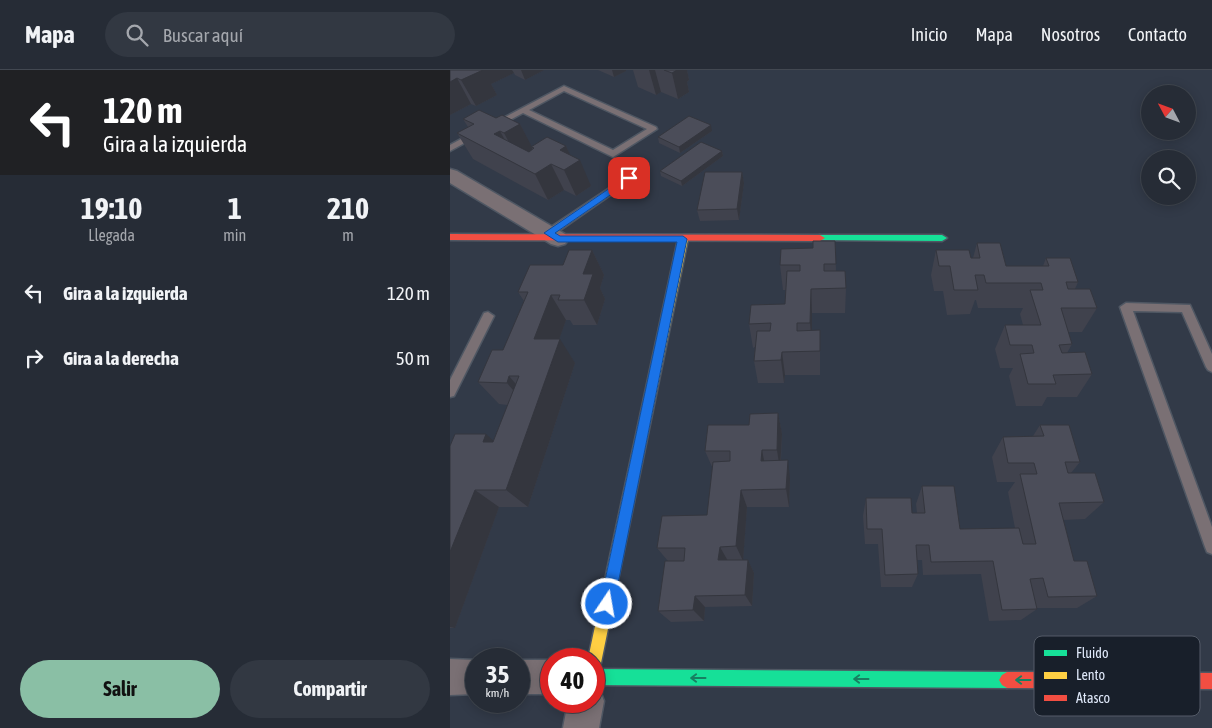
<!DOCTYPE html>
<html lang="es">
<meta charset="utf-8">
<style>
body{margin:0;font-family:"Asap Condensed",sans-serif;background:#323842;color:#f1f3f6;height:100vh;display:flex;flex-direction:column;font-size:19px;white-space:nowrap}
*{box-sizing:border-box;margin:0}
p{font-size:16px;color:#a4a7ad}
.icon{flex:none;width:28px;height:28px;fill:none;stroke:currentColor;stroke-width:2;stroke-linecap:round;stroke-linejoin:round}
.map{position:relative;flex:1;overflow:hidden}
.sheet{display:flex;flex-direction:column;background:#262c36;width:450px}
.sheet>*{flex:none}
.top-card{background:#202124;color:#fff;overflow:hidden}
.needle{width:32px;rotate:311deg}
.buttons{position:absolute;left:691px;top:15px;display:grid;gap:10px}
.buttons a{display:grid;place-items:center;width:55px;height:55px;border-radius:50%;background:#262c36;box-shadow:0 2px 12px #0003,0 0 0 1px #424851;font-size:25px}
.speed{position:absolute;left:15px;top:578px;display:flex;gap:10px;font-size:25px;font-weight:700;text-align:center}
.speed>*{display:grid;place-content:center;width:65px;height:65px;border-radius:50%;background:#262c36;box-shadow:0 2px 12px #0003,0 0 0 1px #424851;line-height:1}
.speed small{font-size:12px;font-weight:400}
.speed .limit{border:8px solid #d22;background:#fff;color:#111}
.pin{position:absolute;display:grid;place-items:center;width:42px;height:42px;color:#fff;margin:-21px;border-radius:10px;box-shadow:0 2px 8px #0006}
.me{position:absolute;width:55px;margin:-28px;rotate:12deg;stroke-linejoin:round;filter:drop-shadow(0 0 4px #0008)}
.turn{display:flex;align-items:center;gap:18px;height:105px;padding:0 20px;font-size:22px}
.turn .icon{width:65px;height:65px;stroke-width:2.5}
.turn b{display:block;font-size:35px;line-height:42px}
.eta{display:flex;justify-content:space-evenly;align-items:center;height:85px;text-align:center}
.eta b{font-size:30px;font-weight:700;line-height:35px}
.action{display:flex;gap:10px;margin-top:auto;padding:10px 20px}
.action a{flex:1;height:58px;border-radius:30px;background:#8abfa5;color:#111;font-size:20px;font-weight:700;line-height:58px;text-align:center}
.action a+a{background:#323842;color:#f1f3f6}
ul{padding:0;list-style:none}
li{display:flex;align-items:center;gap:15px;height:65px;padding:0 20px}
li div{flex:1}
li b{display:block;font-size:19px}
li em{font-style:normal}
header{display:flex;align-items:center;gap:30px;box-sizing:border-box;height:70px;padding:0 25px;background:#262c36;border-bottom:1px solid #424851}
header strong{font-size:24px}
nav{display:flex;gap:28px;margin-inline-start:auto;font-size:18px}
.search{width:350px;height:45px;background:#323842;display:flex;align-items:center;gap:12px;box-sizing:border-box;padding:0 18px;border-radius:28px;color:#a4a7ad;font-size:19px}
main{display:flex;flex:1;min-height:0}
.map>svg:first-child{display:block}
.lines{fill:none;stroke-linecap:round;stroke-linejoin:round}
.lane-casing{stroke:#4f5763;stroke-width:3}
.street-casing{stroke:#4f5763;stroke-width:3}
.fast-casing{stroke:#4f5763;stroke-width:3}
.slow-casing{stroke:#4f5763;stroke-width:3}
.jam-casing{stroke:#4f5763;stroke-width:3}
.lane{fill:#7a7074;fill-rule:evenodd}
.street{fill:#7a7074;fill-rule:evenodd}
.fast{fill:#16e098;fill-rule:evenodd}
.slow{fill:#ffcf43;fill-rule:evenodd}
.jam{fill:#f24e42;fill-rule:evenodd}
.wall{fill:#40424d}
.shaded-wall{fill:#34363e}
.building{fill:#4b4d59;stroke:#34363e}
.oneway{stroke:#178061}
.route{fill:#1a73e8;stroke:#114b97}
.key{fill:#181f2a;stroke:#545b68;stroke-width:1}
.key-label{font-size:14px;fill:#dfe8f9}
</style>
<header>
<strong>Mapa</strong>
<div class="search"><svg class="icon" aria-label="search" viewBox="0 0 24 24"><circle cx="10" cy="10" r="6"/><path d="M15 15l6 6"/></svg>Buscar aquí</div>
<nav><a>Inicio</a><a>Mapa</a><a>Nosotros</a><a>Contacto</a></nav>
</header>
<main>
<section class="sheet">
<div class="top-card">
<div class="turn"><svg class="icon" aria-label="left" viewBox="0 0 24 24"><path d="M17 20v-9H6M10 6l-5 5 5 5"/></svg><div><b>120 m</b>Gira a la izquierda</div></div>
</div>
<div class="eta">
<div><b>19:10</b><p>Llegada</p></div>
<div><b>1</b><p>min</p></div>
<div><b>210</b><p>m</p></div>
</div>
<ul>
<li><svg class="icon" aria-label="left" viewBox="0 0 24 24"><path d="M17 20v-9H6M10 6l-5 5 5 5"/></svg><div><b>Gira a la izquierda</b></div><em>120 m</em></li>
<li><svg class="icon" aria-label="right" viewBox="0 0 24 24"><path d="M7 20v-9h11M14 6l5 5-5 5"/></svg><div><b>Gira a la derecha</b></div><em>50 m</em></li>
</ul>
<div class="action"><a>Salir</a><a>Compartir</a></div>
</section>
<div class="map">
<svg width="762" height="658" viewBox="0 0 762 658">
<rect width="100%" height="100%" fill="#323a48"/>
<g class="lines">
<g class="lane-casing">
<g id="lane">
<path d="M114,16L206,57L207,59L163,87L73,43L47,57L40,55ZM114,21L197,59L163,80L79,40Z"/>
<polygon points="24,62 31,64 0,81 0,75"/>
<polygon points="179,105 182,106 182,110 103,165 95,165 95,161"/>
<polygon points="676,233 740,235 762,284 762,302 758,300 756,297 732,242 683,241 762,457 762,484 757,482 755,477 670,237"/>
<polygon points="38,242 44,246 4,326 0,327 0,310 34,243"/>
</g>
</g>
<g class="street-casing">
<g id="street">
<polygon points="0,99 7,101 115,164 119,169 115,174 108,176 101,174 0,113"/>
<polygon points="0,589 26,590 26,624 0,625"/>
<rect x="69" y="590" width="32" height="34"/>
<polygon points="144,616 149,618 154,631 149,658 113,658 118,631 144,631"/>
</g>
</g>
<g class="fast-casing">
<g id="fast">
<polygon points="370,165 492,165 497,168 492,171 367,170 367,166"/>
<polygon points="144,599 557,602 562,605 565,610 562,615 557,618 144,615"/>
</g>
</g>
<g class="slow-casing">
<polygon id="slow" points="233,166 238,169 151,593 149,598 144,600 144,589 138,589 228,169"/>
</g>
<g class="jam-casing">
<g id="jam">
<polygon points="0,164 370,165 375,168 370,171 0,170"/>
<polygon points="557,602 762,603 762,619 557,618 552,615 549,610 552,605"/>
</g>
</g>
<use href="#lane" class="lane"/>
<use href="#street" class="street"/>
<use href="#fast" class="fast"/>
<use href="#slow" class="slow"/>
<use href="#jam" class="jam"/>
</g>
<g class="wall">
<polygon points="0,0 94,0 75,10 65,5 64,3 41,14 47,25 26,36 21,34 0,45"/>
<polygon points="148,0 176,0 176,1 164,7"/>
<polygon points="183,0 237,0 239,10 237,12 239,22 228,29 211,22 206,25 188,17"/>
<polygon points="46,48 70,54 81,76 116,76 120,85 141,116 126,126 114,120 98,130 23,89 7,63 18,57 13,49"/>
<polygon points="262,61 230,83 209,73 208,67"/>
<polygon points="272,81 273,86 232,116 211,106 210,101"/>
<polygon points="292,102 294,113 289,150 250,151 247,140"/>
<polygon points="385,171 386,201 396,218 395,243 362,243 362,261 370,260 370,305 335,305 334,313 308,313 304,291 305,277 303,278 299,254 335,234 336,220 333,220 330,195 363,178"/>
<polygon points="527,173 556,196 593,196 596,188 628,212 625,219 647,238 632,262 618,262 622,274 617,283 642,304 627,327 597,327 592,336 566,336 559,306 563,298 550,298 545,279 555,255 573,255 570,244 573,238 528,238 526,230 525,230 520,244 497,245 493,221 484,221 481,205 486,180 523,188"/>
<polygon points="142,180 154,205 150,218 155,229 147,255 123,255 120,250 116,250 109,269 125,293 78,437 49,437 5,558 0,558 0,376 43,371 58,335 49,334 28,312 53,280 74,231 68,222 113,195"/>
<polygon points="328,343 332,364 331,390 340,409 339,437 297,437 293,490 298,490 304,503 302,536 255,537 254,551 221,552 208,541 218,491 207,478 257,445 263,399 255,381 299,355"/>
<polygon points="590,355 630,392 621,403 654,432 635,449 613,450 624,491 647,526 627,538 586,538 587,539 571,550 539,551 531,504 473,505 472,490 467,490 468,504 462,517 431,517 428,474 415,474 413,446 416,428 462,443 467,443 466,434 472,416 510,459 565,458 558,422 565,412 547,412 542,387 553,367 583,366"/>
</g>
<g class="shaded-wall">
<polygon points="17,0 62,0 64,3 41,14 47,25 26,36 11,10"/>
<polygon points="71,0 94,0 75,10"/>
<polygon points="162,0 176,0 176,1 164,7"/>
<polygon points="199,0 205,0 211,22 206,25"/>
<polygon points="224,0 237,0 239,10 237,12 239,22 228,29 222,3"/>
<polygon points="7,8 21,34 0,45 0,12"/>
<polygon points="70,54 82,77 81,77 83,80 68,89 54,63"/>
<polygon points="261,55 262,61 230,83 229,77"/>
<polygon points="50,61 64,87 59,91 44,64"/>
<polygon points="116,76 124,93 130,90 141,116 126,126 114,100 110,80"/>
<polygon points="272,81 273,86 232,116 231,111"/>
<polygon points="101,94 114,120 98,130 85,104"/>
<polygon points="292,102 294,113 289,150 287,139"/>
<polygon points="142,180 154,205 150,218 155,229 147,255 134,230 133,204"/>
<polygon points="361,219 362,243 362,277 360,253"/>
<polygon points="101,225 116,250 101,292 84,269"/>
<polygon points="110,269 125,293 78,437 56,420"/>
<polygon points="332,282 335,305 334,313 331,290"/>
<polygon points="59,306 78,328 76,335 57,313"/>
<polygon points="328,343 332,364 330,400 327,380"/>
<polygon points="36,364 58,384 33,372"/>
<polygon points="312,380 316,400 311,391"/>
<polygon points="338,390 340,409 339,437 336,419"/>
<polygon points="25,420 49,437 5,558 0,557 0,482"/>
<polygon points="291,420 297,437 293,491 286,476"/>
<polygon points="270,477 278,491 268,490"/>
<polygon points="298,490 304,503 302,536 295,525"/>
<polygon points="245,526 255,537 254,551 243,540"/>
</g>
<g class="building">
<polygon points="0,0 33,0 11,10 7,8 0,12"/>
<polygon points="214,0 227,0 222,3"/>
<polygon points="29,40 46,48 52,45 70,54 54,63 50,61 44,64 79,82 84,78 81,77 97,67 116,76 110,80 130,90 114,100 101,94 85,104 7,63 24,54 13,49"/>
<polygon points="239,46 261,55 229,77 208,67"/>
<polygon points="251,72 272,81 231,111 210,101"/>
<polygon points="255,102 292,102 287,139 247,140"/>
<polygon points="363,171 385,171 386,194 374,194 374,201 395,201 396,218 361,219 360,253 347,253 347,261 370,260 370,281 332,282 331,290 304,291 307,261 320,261 321,253 299,254 301,235 335,234 337,201 350,201 350,195 330,195 331,179 363,178"/>
<polygon points="527,173 550,173 556,196 599,196 596,188 620,188 628,212 616,212 618,219 640,219 647,238 611,238 622,274 609,275 612,283 635,282 642,304 603,305 606,314 578,314 570,284 584,283 582,275 560,275 555,255 591,255 580,220 593,220 591,213 536,213 534,205 525,205 528,220 504,220 500,196 489,196 486,180 519,180 521,188 530,188"/>
<polygon points="119,180 142,180 133,204 143,204 134,230 108,230 110,225 101,225 84,269 110,269 56,420 25,420 0,482 0,376 5,364 36,364 33,372 43,372 69,306 59,306 57,313 28,312 42,280 53,280 78,222 68,222 80,195 113,195"/>
<polygon points="328,343 327,380 312,380 311,391 338,390 336,419 291,420 286,476 270,477 268,490 298,490 295,525 245,526 243,540 208,541 215,491 234,491 235,478 207,478 212,446 257,445 263,392 280,391 280,381 255,381 258,355 299,355 300,344"/>
<polygon points="590,355 619,355 630,392 615,392 618,403 645,403 654,432 609,433 624,491 637,491 647,526 598,527 593,508 580,509 587,539 552,540 543,491 481,492 479,475 466,475 468,504 435,505 432,459 417,459 416,428 461,428 462,443 475,443 472,416 504,416 510,459 569,458 573,474 586,474 570,404 587,404 584,393 558,393 553,367 594,366"/>
</g>
<defs><path id="oneway-shaft" d="M-6 0H5M1.5-3L5.5 0L1.5 3" fill="none" stroke-width="1.6" stroke-linecap="round" stroke-linejoin="round" transform="scale(1.25)"/></defs>
<g class="oneway">
<use href="#oneway-shaft" transform="translate(248 608) rotate(-180)"/>
<use href="#oneway-shaft" transform="translate(411 609) rotate(-180)"/>
<use href="#oneway-shaft" transform="translate(573 610) rotate(-180)"/>
</g>
<polygon class="route" points="179,105 182,106 182,110 105,163 110,166 233,166 237,169 164,534 162,539 157,541 152,539 150,534 227,172 108,172 94,163"/>
<rect x="584" y="566" width="166" height="80" rx="8" class="key"/>
<rect x="594" y="580" width="23" height="6" fill="#16e098"/>
<rect x="594" y="602" width="23" height="7" fill="#ffcf43"/>
<rect x="594" y="625" width="23" height="6" fill="#f24e42"/>
<g class="key-label">
<text x="626" y="588">Fluido</text>
<text x="626" y="610">Lento</text>
<text x="626" y="633">Atasco</text>
</g>
</svg>
<div class="buttons">
<a><svg class="needle" viewBox="-14 -14 28 28"><path d="M0-13l5 13h-10z" fill="#e53935"/><path d="M0 13l5-13h-10z" fill="#a4a7ad"/></svg></a>
<a><svg class="icon" aria-label="search" viewBox="0 0 24 24"><circle cx="10" cy="10" r="6"/><path d="M15 15l6 6"/></svg></a>
</div>
<div class="speed"><div>35<small>km/h</small></div><div class="limit">40</div></div>
<div class="pin" style="left:179px;top:108px;background:#d93025"><svg class="icon" aria-label="arrive" viewBox="0 0 24 24"><path d="M6 21V4h12l-3 4 3 4H6"/></svg></div>
<svg class="me" style="left:157px;top:534px" viewBox="-20 -20 40 40"><circle r="17" fill="#1a73e8" stroke="#fff" stroke-width="3"/><path d="M0-11L8 9 0 5-8 9z" fill="#fff"/></svg>
</div>
</main>
